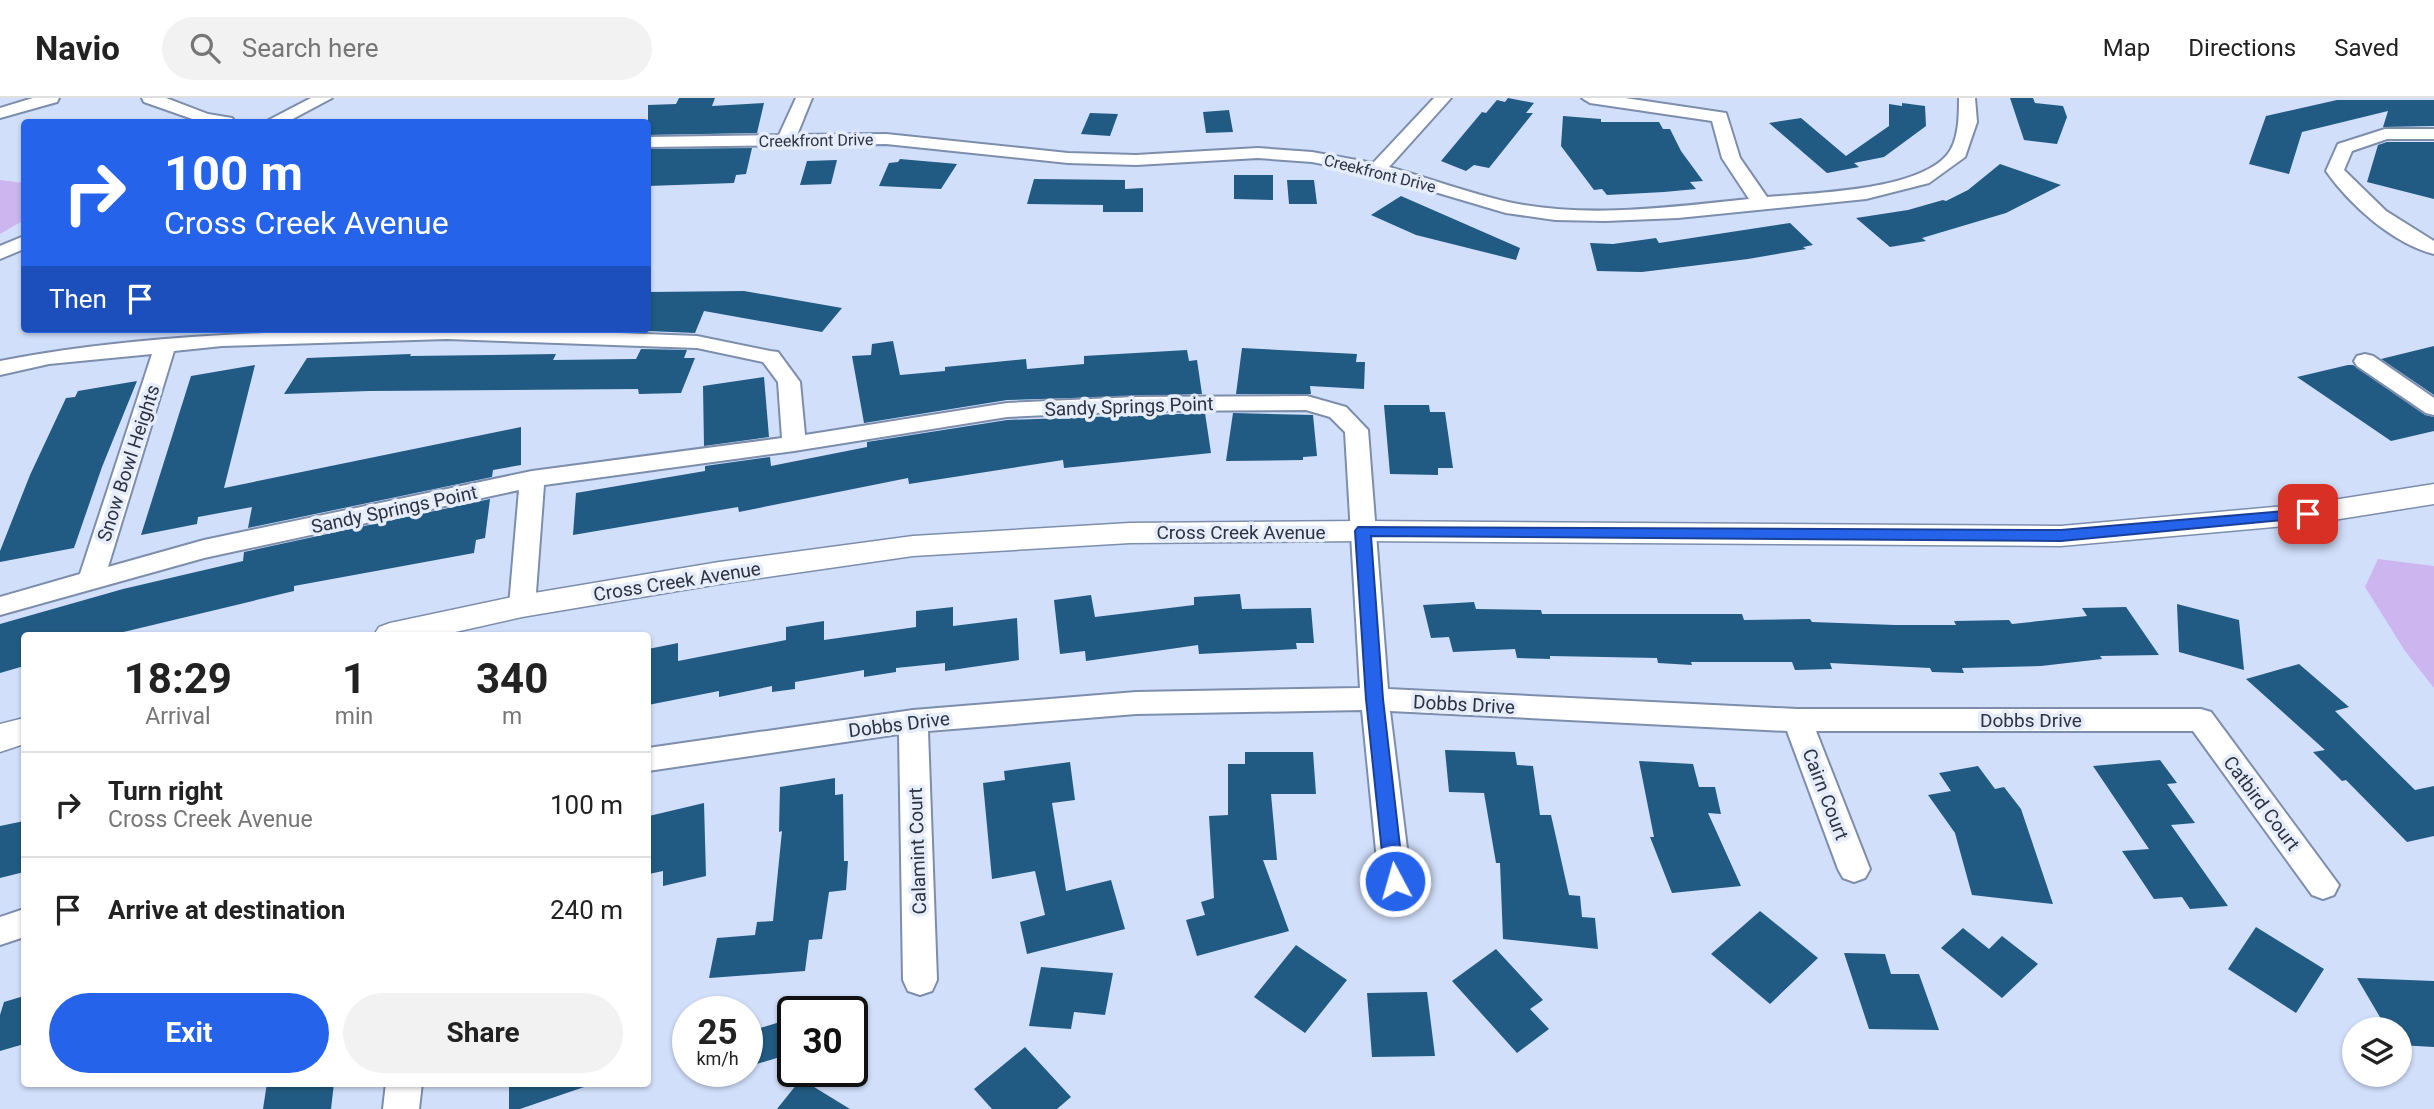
<!DOCTYPE html>
<style>
body{margin:0;font-family:Roboto,sans-serif;background:#f2f2f2;color:#222;height:100vh;display:flex;flex-direction:column;font-size:26px;white-space:nowrap}
*{box-sizing:border-box;margin:0}
p{font-size:23px;color:#767676}
.icon{flex:none;width:38px;height:38px;fill:none;stroke:currentColor;stroke-width:2;stroke-linecap:round;stroke-linejoin:round}
.map{position:relative;flex:1;overflow:hidden}
.drawer{position:absolute;left:21px;top:534px;width:630px;height:455px;display:flex;flex-direction:column;background:#fff;border-radius:7px;box-shadow:0 2px 5px #0004}
.drawer>*{flex:none}
.hud{position:absolute;left:21px;top:21px;width:630px;height:214px;border-radius:7px;box-shadow:0 2px 5px #0004;background:#2563eb;color:#fff;overflow:hidden}
.controls{position:absolute;left:2342px;top:919px;display:grid;gap:14px}
.controls a{display:grid;place-items:center;width:70px;height:70px;border-radius:50%;background:#fff;box-shadow:0 2px 5px #0004;font-size:35px}
.speed{position:absolute;left:672px;top:898px;display:flex;gap:14px;font-size:35px;font-weight:700;text-align:center}
.speed>*{display:grid;place-content:center;width:91px;height:91px;border-radius:50%;background:#fff;box-shadow:0 2px 5px #0004;line-height:1}
.speed small{font-size:18px;font-weight:400}
.speed .limit{border:4px solid #111;border-radius:10px;background:#fff;color:#111}
.pin{position:absolute;display:grid;place-items:center;width:60px;height:60px;color:#fff;margin:-30px;border-radius:14px;box-shadow:0 4px 10px #0006}
.me{position:absolute;width:77px;margin:-38px;rotate:354deg;stroke-linejoin:round;filter:drop-shadow(0 0 5px #0008)}
.turn{display:flex;align-items:center;gap:24px;height:147px;padding:0 28px;font-size:32px}
.turn .icon{width:91px;height:91px;stroke-width:2.5}
.turn b{display:block;font-size:49px;line-height:60px}
.then{display:flex;align-items:center;height:66px;padding:0 28px;background:#0003;gap:14px;font-size:26px}
.eta{display:flex;justify-content:space-evenly;align-items:center;height:119px;text-align:center}
.eta b{font-size:42px;font-weight:700;line-height:49px}
.cta{display:flex;gap:14px;margin-top:auto;padding:14px 28px}
.cta a{flex:1;height:80px;border-radius:42px;background:#2563eb;color:#fff;font-size:28px;font-weight:700;line-height:80px;text-align:center}
.cta a+a{background:#f2f2f2;color:#222}
ul{padding:0;list-style:none}
li{display:flex;align-items:center;gap:21px;height:105px;padding:0 28px;border-top:2px solid #e0e0e0}
li div{flex:1}
li b{display:block;font-size:26px}
li em{font-style:normal}
header{display:flex;align-items:center;gap:42px;box-sizing:border-box;height:98px;padding:0 35px;background:#fff;border-bottom:2px solid #e0e0e0}
header strong{font-size:33px}
nav{display:flex;gap:38px;margin-inline-start:auto;font-size:24px}
.search{width:490px;height:63px;background:#f2f2f2;display:flex;align-items:center;gap:18px;box-sizing:border-box;padding:0 24px;border-radius:38px;color:#767676;font-size:26px}
.map>svg:first-child{display:block}
.green{fill:#cdb6ef}
.building{fill:#215b83}
.lines{fill:none;stroke-linecap:round;stroke-linejoin:round}
.minor-casing{stroke:#7d8dac;stroke-width:4}
.tertiary-casing{stroke:#7d8dac;stroke-width:3}
.minor{fill:#fff;fill-rule:evenodd}
.tertiary{fill:#fff;fill-rule:evenodd}
.route{fill:#2563eb;stroke:#184099;stroke-width:2}
.labels{text-anchor:middle;stroke-width:7;stroke-linejoin:round;paint-order:stroke}
.far-street-label{font-size:16px;fill:#2d3340;stroke:#e5ecfa}
.street-label{font-size:19px;fill:#2d3340;stroke:#e5ecfa}
</style>
<header>
<strong>Navio</strong>
<div class="search"><svg class="icon" aria-label="search" viewBox="0 0 24 24"><circle cx="10" cy="10" r="6"/><path d="M15 15l6 6"/></svg>Search here</div>
<nav><a>Map</a><a>Directions</a><a>Saved</a></nav>
</header>
<div class="map">
<svg width="2434" height="1011" viewBox="0 0 2434 1011">
<rect width="100%" height="100%" fill="#d1dffa"/>
<g class="green">
<polygon points="0,82 24,85 24,122 0,136"/>
<polygon points="2378,461 2434,468 2434,590 2405,553 2365,489"/>
</g>
<g class="building">
<polygon points="679,0 715,0 712,8 764,5 757,35 648,37 648,7 676,6"/>
<polygon points="1508,0 1534,5 1526,15 1533,15 1489,70 1474,67 1466,73 1441,63 1482,14 1486,15 1497,2 1505,4"/>
<polygon points="2010,0 2033,0 2035,5 2063,8 2067,19 2057,46 2024,42"/>
<polygon points="2337,2 2434,2 2434,28 2383,29 2388,13 2302,34 2289,76 2249,66 2266,18"/>
<polygon points="1902,5 1925,8 1926,28 1884,59 1854,65 1859,69 1827,75 1769,25 1801,20 1846,58 1889,28 1889,6 1902,8"/>
<polygon points="1229,12 1233,34 1206,35 1203,14"/>
<polygon points="1090,15 1118,16 1110,38 1081,36"/>
<polygon points="1563,18 1601,21 1601,24 1659,24 1663,31 1670,31 1681,53 1703,83 1690,84 1696,91 1664,94 1607,97 1602,91 1594,92 1561,48"/>
<polygon points="2387,44 2434,44 2434,101 2367,84 2378,47"/>
<polygon points="752,50 746,76 736,77 734,85 648,88 648,51"/>
<polygon points="900,61 957,66 941,91 879,88 889,65 898,64"/>
<polygon points="837,62 831,86 800,87 807,63"/>
<polygon points="2000,66 2061,87 2006,115 1922,140 1926,143 1890,149 1856,120 1908,112 1943,102 1946,103 1968,92"/>
<polygon points="1234,77 1273,77 1273,102 1234,101"/>
<polygon points="1034,81 1125,82 1125,91 1143,90 1143,114 1103,114 1103,107 1027,106"/>
<polygon points="1287,82 1314,82 1317,106 1289,106"/>
<polygon points="1401,98 1520,150 1516,162 1416,137 1371,117"/>
<polygon points="1790,125 1813,147 1803,149 1806,151 1748,161 1642,174 1597,173 1590,145 1613,146 1656,140 1659,145"/>
<polygon points="744,193 842,210 822,234 704,213 695,235 648,233 648,194"/>
<polygon points="893,243 900,277 945,273 945,269 1026,261 1027,271 1084,266 1084,258 1187,252 1189,263 1197,262 1202,296 1007,302 864,325 852,258 871,257 872,246"/>
<polygon points="2434,248 2434,297 2381,261"/>
<polygon points="1242,250 1357,256 1356,264 1365,264 1364,291 1310,288 1311,296 1236,296"/>
<polygon points="641,251 687,252 684,260 695,260 681,295 639,296 638,291 369,293 284,296 307,260 411,256 410,258 556,256 553,262 636,261"/>
<polygon points="255,267 224,390 521,329 521,367 493,372 492,379 248,430 252,409 198,419 197,426 141,437 191,278"/>
<polygon points="2348,267 2353,267 2425,317 2434,319 2434,333 2391,343 2297,279"/>
<polygon points="764,279 769,339 704,348 703,288"/>
<polygon points="137,283 102,369 74,450 0,464 0,453 30,377 66,300 75,299 78,293"/>
<polygon points="1384,307 1429,307 1430,314 1445,314 1453,370 1438,370 1438,377 1390,376"/>
<polygon points="1205,315 1211,355 1064,370 1063,362 909,386 908,380 739,414 738,409 573,437 576,395 705,373 705,368 770,359 771,368 867,349 867,344 1007,322"/>
<polygon points="1233,315 1313,317 1317,358 1303,359 1303,362 1226,363"/>
<polygon points="490,401 485,440 476,442 474,455 294,488 294,493 111,537 24,537 24,568 0,575 0,526 123,491 243,463 244,454"/>
<polygon points="1240,496 1242,511 1311,510 1314,545 1296,545 1297,551 1199,556 1198,547 1086,563 1085,553 1060,556 1054,502 1091,497 1095,519 1194,507 1194,499"/>
<polygon points="1474,504 1476,511 1541,512 1542,516 1742,516 1744,522 1810,521 1812,524 1895,527 1956,527 1954,523 2009,522 2012,526 2087,518 2082,510 2126,509 2159,557 2100,558 2102,561 2041,568 1962,570 1964,575 1932,574 1930,570 1830,565 1832,571 1795,572 1792,564 1691,564 1692,567 1658,565 1657,560 1550,558 1550,561 1517,560 1515,551 1453,554 1449,539 1431,540 1423,507"/>
<polygon points="2177,506 2239,522 2244,572 2179,554"/>
<polygon points="953,509 953,528 1017,520 1019,562 945,573 945,565 896,570 896,574 864,579 864,572 795,584 795,591 772,594 772,588 719,599 719,593 648,607 648,551 678,545 678,563 786,542 786,529 824,523 824,542 916,529 916,513"/>
<polygon points="2299,566 2349,609 2335,613 2415,692 2434,688 2434,738 2407,744 2346,682 2342,683 2313,654 2325,652 2246,581"/>
<polygon points="1445,652 1515,654 1517,667 1533,668 1540,717 1551,717 1569,797 1580,798 1582,819 1595,820 1598,851 1503,841 1500,765 1496,765 1484,695 1449,694"/>
<polygon points="1245,654 1313,654 1316,696 1271,696 1277,762 1263,762 1289,833 1197,858 1186,822 1205,817 1201,804 1214,800 1209,718 1228,717 1228,666 1245,666"/>
<polygon points="2160,662 2177,685 2167,686 2195,725 2171,727 2228,808 2190,811 2182,799 2154,801 2122,753 2149,751 2093,668"/>
<polygon points="1639,663 1693,666 1699,689 1715,689 1721,716 1708,715 1741,788 1672,795 1650,739 1654,739"/>
<polygon points="1070,664 1075,702 1052,705 1066,793 1111,782 1125,831 1027,856 1020,824 1045,817 1035,773 992,781 983,685 1005,682 1004,673"/>
<polygon points="1978,668 1995,691 2004,689 2021,711 2053,806 1972,797 1955,735 1928,697 1951,693 1939,675"/>
<polygon points="835,680 835,697 843,696 844,763 848,763 846,792 829,794 822,841 809,842 805,873 709,880 717,840 755,837 757,824 773,823 782,733 779,734 780,689"/>
<polygon points="704,705 706,778 663,788 663,773 649,776 649,718"/>
<polygon points="24,723 24,774 0,780 0,728"/>
<polygon points="1760,813 1818,860 1770,906 1711,856"/>
<polygon points="2256,829 2324,871 2296,915 2228,871"/>
<polygon points="1963,830 1989,851 2002,838 2038,866 2002,900 1941,850"/>
<polygon points="1296,847 1347,882 1305,935 1254,899"/>
<polygon points="1496,851 1543,902 1530,911 1549,931 1517,955 1452,883"/>
<polygon points="1844,855 1885,856 1891,876 1919,876 1939,932 1869,931"/>
<polygon points="1041,869 1113,875 1105,917 1074,914 1071,931 1029,928"/>
<polygon points="2357,880 2434,883 2434,949 2399,947 2399,931 2387,931"/>
<polygon points="1427,894 1435,958 1372,959 1367,895"/>
<polygon points="24,898 24,946 0,953 0,917 4,904"/>
<polygon points="793,920 793,955 747,969 747,934"/>
<polygon points="1025,949 1071,999 1057,1011 992,1011 974,991"/>
<polygon points="801,981 850,1011 777,1011"/>
<polygon points="267,985 334,985 331,1011 263,1011"/>
<polygon points="509,985 584,985 584,989 520,1011 509,1011"/>
</g>
<g class="lines">
<g class="minor-casing">
<g id="minor">
<polygon points="33,0 59,0 57,4 0,20 0,10"/>
<polygon points="142,0 166,0 208,16 232,20 235,24 201,24 144,4"/>
<polygon points="311,0 332,0 287,24 265,24"/>
<path d="M796,0H812L797,37L886,36L1068,55L1136,57L1258,50L1312,54L1373,65L1434,0H1451L1389,69C1428,80 1468,95 1508,104C1586,121 1671,109 1749,101L1722,60L1712,23L1590,5L1582,0H1625L1726,15L1740,60L1767,99C1813,95 1916,93 1947,57C1959,43 1959,17 1959,0H1975L1977,24L1965,59L1929,85L1866,101L1678,120L1605,123L1555,122L1506,115L1374,76L1312,64L1258,60L1136,67L1068,65L886,46L648,49V39L779,37Z"/>
<path d="M2385,31H2434V41H2387L2352,53L2344,72L2386,113L2434,143V156C2392,145 2350,107 2326,73L2338,46Z"/>
<polygon points="24,138 24,151 0,161 0,148"/>
<path d="M371,231H513L697,238L770,253L778,254L800,284L805,337L1007,305L1135,299L1307,298L1346,309L1368,332L1388,591L1797,611H2201L2211,614L2339,787L2334,797L2323,801L2312,797L2193,633H1816L1870,771L1865,780L1854,784L1843,780L1838,771L1787,633L1390,613L1411,783L1406,793L1395,797L1384,793L1379,783L1362,612L1136,616L928,633L937,882L932,893L920,897L908,893L903,882L899,636L648,673V650L913,612L1136,594L1360,590L1345,334L1330,319L1306,312L1135,313L1007,319L794,353L544,387L535,508L531,515L522,517L513,515L509,508L519,392L204,460L0,517V499L80,476L152,256L49,266L0,277V263C122,239 247,235 371,231ZM447,241L697,250L763,264L778,284L782,340L532,373L204,442L108,469L174,253L222,248Z"/>
<polygon points="2365,256 2373,258 2434,300 2434,317 2426,315 2357,268 2354,263 2357,258"/>
<polygon points="24,811 24,839 0,847 0,819"/>
<polygon points="386,985 422,985 419,1011 383,1011"/>
</g>
</g>
<g class="tertiary-casing">
<g id="tertiary">
<polygon points="2434,386 2434,406 2308,426 2061,448 1363,443 1130,445 913,458 719,486 522,519 442,537 374,537 379,529 390,525 522,497 719,464 913,438 1130,425 1363,423 2061,428 2308,406"/>
<polygon points="24,620 24,646 0,654 0,626"/>
</g>
</g>
<use href="#minor" class="minor"/>
<use href="#tertiary" class="tertiary"/>
</g>
<polygon class="route" points="2308,411 2315,416 2313,419 2061,443 1371,438 1383,601 1404,783 1401,789 1395,791 1388,789 1385,783 1366,601 1355,433 1358,429 2061,432"/>
<g class="labels">
<g class="far-street-label">
<text transform="translate(816 42) rotate(-1)" y="6">Creekfront Drive</text>
<text transform="translate(1380 75) rotate(14)" y="6">Creekfront Drive</text>
</g>
<g class="street-label">
<text transform="translate(1129 308) rotate(-2)" y="7">Sandy Springs Point</text>
<text transform="translate(128 365) rotate(-72)" y="7">Snow Bowl Heights</text>
<text transform="translate(394 411) rotate(-12)" y="7">Sandy Springs Point</text>
<text x="1241" y="441">Cross Creek Avenue</text>
<text transform="translate(677 483) rotate(-9)" y="7">Cross Creek Avenue</text>
<text transform="translate(1464 606) rotate(3)" y="7">Dobbs Drive</text>
<text x="2031" y="629">Dobbs Drive</text>
<text transform="translate(899 626) rotate(-7)" y="7">Dobbs Drive</text>
<text transform="translate(1826 696) rotate(69)" y="7">Cairn Court</text>
<text transform="translate(2262 705) rotate(53)" y="7">Catbird Court</text>
<text transform="translate(917 753) rotate(-92)" y="7">Calamint Court</text>
</g>
</g>
</svg>
<div class="controls">
<a><svg class="icon" aria-label="layers" viewBox="0 0 24 24"><path d="M12 4l9 5-9 5-9-5zM3 14l9 5 9-5"/></svg></a>
</div>
<div class="speed"><div>25<small>km/h</small></div><div class="limit">30</div></div>
<div class="pin" style="left:2308px;top:416px;background:#d93025"><svg class="icon" aria-label="arrive" viewBox="0 0 24 24"><path d="M6 21V4h12l-3 4 3 4H6"/></svg></div>
<svg class="me" style="left:1395px;top:783px" viewBox="-20 -20 40 40"><circle r="17" fill="#2563eb" stroke="#fff" stroke-width="3"/><path d="M0-11L8 9 0 5-8 9z" fill="#fff"/></svg>
<div class="hud">
<div class="turn"><svg class="icon" aria-label="right" viewBox="0 0 24 24"><path d="M7 20v-9h11M14 6l5 5-5 5"/></svg><div><b>100 m</b>Cross Creek Avenue</div></div>
<div class="then">Then<svg class="icon" aria-label="arrive" viewBox="0 0 24 24"><path d="M6 21V4h12l-3 4 3 4H6"/></svg></div>
</div>
<section class="drawer">
<div class="eta">
<div><b>18:29</b><p>Arrival</p></div>
<div><b>1</b><p>min</p></div>
<div><b>340</b><p>m</p></div>
</div>
<ul>
<li><svg class="icon" aria-label="right" viewBox="0 0 24 24"><path d="M7 20v-9h11M14 6l5 5-5 5"/></svg><div><b>Turn right</b><p>Cross Creek Avenue</p></div><em>100 m</em></li>
<li><svg class="icon" aria-label="arrive" viewBox="0 0 24 24"><path d="M6 21V4h12l-3 4 3 4H6"/></svg><div><b>Arrive at destination</b></div><em>240 m</em></li>
</ul>
<div class="cta"><a>Exit</a><a>Share</a></div>
</section>
</div>
